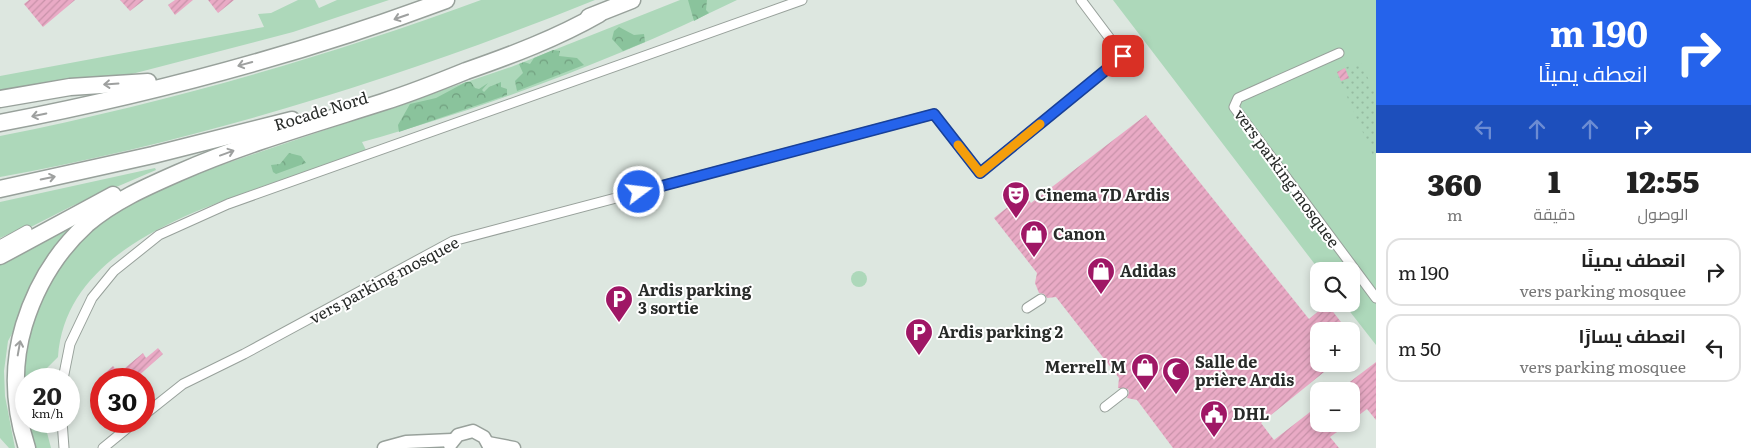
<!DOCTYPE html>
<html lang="ar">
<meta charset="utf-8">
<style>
body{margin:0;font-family:Literata,Cairo,serif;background:#f2f2f2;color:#222;direction:rtl;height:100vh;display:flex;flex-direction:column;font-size:19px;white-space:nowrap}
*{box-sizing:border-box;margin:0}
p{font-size:16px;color:#767676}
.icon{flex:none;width:28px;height:28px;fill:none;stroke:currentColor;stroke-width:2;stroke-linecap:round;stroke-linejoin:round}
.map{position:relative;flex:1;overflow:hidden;direction:ltr}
.panel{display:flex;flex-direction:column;background:#fff;width:375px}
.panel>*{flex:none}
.guide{background:#2563eb;color:#fff;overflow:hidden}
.fabs{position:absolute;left:1310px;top:262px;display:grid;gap:10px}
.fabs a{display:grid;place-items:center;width:50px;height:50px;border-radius:10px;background:#fff;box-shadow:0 2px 8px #0003;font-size:25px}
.speed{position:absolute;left:15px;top:368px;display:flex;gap:10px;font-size:25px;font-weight:700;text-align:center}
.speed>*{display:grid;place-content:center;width:65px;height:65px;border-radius:50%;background:#fff;box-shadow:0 2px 8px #0003;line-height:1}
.speed small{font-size:12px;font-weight:400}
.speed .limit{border:8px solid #d22;background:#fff;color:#111}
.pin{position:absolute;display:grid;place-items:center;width:42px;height:42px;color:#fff;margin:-21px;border-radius:10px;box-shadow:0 2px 8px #0006}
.me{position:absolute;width:55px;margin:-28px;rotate:75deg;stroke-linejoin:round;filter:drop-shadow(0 0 4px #0008)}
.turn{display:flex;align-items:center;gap:18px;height:105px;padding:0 20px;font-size:22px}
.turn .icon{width:65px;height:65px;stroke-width:2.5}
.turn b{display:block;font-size:35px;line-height:42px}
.lanes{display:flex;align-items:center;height:48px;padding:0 20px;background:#0003;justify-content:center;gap:25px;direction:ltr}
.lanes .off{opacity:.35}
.eta{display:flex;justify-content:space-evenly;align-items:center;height:85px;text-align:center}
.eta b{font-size:30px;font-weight:800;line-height:35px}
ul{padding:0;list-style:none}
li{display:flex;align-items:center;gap:15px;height:68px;margin:0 10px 8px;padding:0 10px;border:2px solid #e0e0e0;border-radius:15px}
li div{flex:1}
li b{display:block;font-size:19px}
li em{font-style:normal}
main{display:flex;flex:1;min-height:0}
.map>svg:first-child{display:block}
.grass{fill:#add8ba}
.forest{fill:url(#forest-crowns)}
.park{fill:url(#park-dots)}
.building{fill:url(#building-hatch)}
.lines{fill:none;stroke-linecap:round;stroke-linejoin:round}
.street-casing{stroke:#98a19b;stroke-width:11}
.secondary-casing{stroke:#98a19b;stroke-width:15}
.highway-casing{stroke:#98a19b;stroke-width:19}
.street{stroke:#fff;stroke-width:9}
.secondary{stroke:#fff;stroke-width:12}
.highway{stroke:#fff;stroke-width:16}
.oneway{stroke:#9ea09f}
.route-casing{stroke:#184099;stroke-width:12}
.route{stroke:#2563eb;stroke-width:9}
.slow{stroke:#f59e0b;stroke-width:9}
.labels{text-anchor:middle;stroke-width:4;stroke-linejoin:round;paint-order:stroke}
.street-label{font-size:16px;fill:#282b29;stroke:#fff}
.poi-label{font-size:16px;font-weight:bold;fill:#282b29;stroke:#fff;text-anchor:start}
</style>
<main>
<section class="panel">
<div class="guide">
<div class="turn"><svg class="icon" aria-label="right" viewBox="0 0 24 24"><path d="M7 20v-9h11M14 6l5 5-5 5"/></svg><div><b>190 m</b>انعطف يمينًا</div></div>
<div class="lanes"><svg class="icon off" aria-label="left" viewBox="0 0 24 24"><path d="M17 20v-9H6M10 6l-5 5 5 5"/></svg><svg class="icon off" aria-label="ahead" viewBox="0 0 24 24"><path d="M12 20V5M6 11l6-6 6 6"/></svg><svg class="icon off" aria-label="ahead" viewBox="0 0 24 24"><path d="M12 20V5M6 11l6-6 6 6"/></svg><svg class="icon" aria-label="right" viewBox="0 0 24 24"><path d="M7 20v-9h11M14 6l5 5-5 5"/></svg></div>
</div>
<div class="eta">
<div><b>12:55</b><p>الوصول</p></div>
<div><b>1</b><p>دقيقة</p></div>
<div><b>360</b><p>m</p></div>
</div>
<ul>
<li><svg class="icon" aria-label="right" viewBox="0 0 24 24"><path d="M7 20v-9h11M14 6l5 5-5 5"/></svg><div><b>انعطف يمينًا</b><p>vers parking mosquee</p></div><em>190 m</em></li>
<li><svg class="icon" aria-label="left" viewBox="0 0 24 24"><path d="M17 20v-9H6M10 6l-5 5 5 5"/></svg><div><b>انعطف يسارًا</b><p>vers parking mosquee</p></div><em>50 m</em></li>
</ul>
</section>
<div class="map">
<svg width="1376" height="448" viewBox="0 0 1376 448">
<defs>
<pattern id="forest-crowns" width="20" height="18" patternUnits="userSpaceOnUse" patternTransform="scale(1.25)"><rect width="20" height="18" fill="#8ac39c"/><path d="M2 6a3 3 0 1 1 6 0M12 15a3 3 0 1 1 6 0" fill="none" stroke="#719f7f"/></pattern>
<pattern id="park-dots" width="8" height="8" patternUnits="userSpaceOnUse" patternTransform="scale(1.25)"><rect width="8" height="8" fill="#add8ba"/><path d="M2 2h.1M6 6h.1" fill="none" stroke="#95baa0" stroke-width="1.8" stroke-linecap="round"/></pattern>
<pattern id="building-hatch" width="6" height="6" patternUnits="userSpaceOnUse" patternTransform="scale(1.25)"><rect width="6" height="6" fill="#e9aac5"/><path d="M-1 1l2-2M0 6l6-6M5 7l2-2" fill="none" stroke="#c892a9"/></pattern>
</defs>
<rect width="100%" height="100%" fill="#dde7e0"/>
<g class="grass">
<polygon points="298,0 315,0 319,8 337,0 389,0 293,32 128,75 0,96 0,76 264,27 258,14 271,13"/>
<path d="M481,0H595C404,77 203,140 0,177V136C165,103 323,58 481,0Z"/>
<path d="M680,0H737C620,57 487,108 362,142L366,150C331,163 296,175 261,187C180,216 65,256 58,357L45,370V379H26V421H44L51,448H32C3,367 34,272 101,220C128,200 159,188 189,176L511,67Z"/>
<polygon points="1113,0 1376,0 1376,345 1344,304 1351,304 1351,271 1320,271"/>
<polygon points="155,168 156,170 72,206 21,232 14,234 14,232 0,238 0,202"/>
<polygon points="91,210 20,319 8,341 4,371 5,396 15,448 9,448 0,438 0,263"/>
<circle cx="859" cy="279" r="8"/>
</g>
<g class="forest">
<polygon points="688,0 707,0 706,10 709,13 694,21"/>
<polygon points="619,27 634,35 644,34 645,42 623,51 612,39 614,31"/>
<polygon points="553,50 560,51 559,56 577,58 584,65 517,91 515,81 523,73 519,64 524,62 530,64 534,58"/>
<polygon points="466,82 471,82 475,88 479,89 488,83 482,90 484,92 489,87 501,82 501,87 507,89 507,95 399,132 398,125 410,104 436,98"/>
<polygon points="289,153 301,156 306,163 276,174 273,172 271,165 280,164"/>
</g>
<polygon class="park" points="1360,61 1376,95 1376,162 1336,72"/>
<g class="building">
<polygon points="29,0 75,0 43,27 24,4"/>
<polygon points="120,0 144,0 130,11"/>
<polygon points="175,0 193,0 175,15 168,5"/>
<polygon points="208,0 234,0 218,13"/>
<polygon points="1345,68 1349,78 1341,81 1337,72"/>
<polygon points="1146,115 1309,319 1327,304 1348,331 1319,331 1319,364 1334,364 1261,423 1274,440 1310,412 1319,424 1348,424 1330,437 1339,448 1173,448 1137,400 1127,398 1129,393 1128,389 1118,388 1119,378 1056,297 1047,298 1044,294 1039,293 1035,283 1037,273 994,218 1024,194 1031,203"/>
<polygon points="158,348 163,354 135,379 98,379 113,366 119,373 143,353 146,358"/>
<polygon points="1376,362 1376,420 1367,409 1351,421 1351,391 1338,391"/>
</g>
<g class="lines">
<g class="street-casing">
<g id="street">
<polyline points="1339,53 1238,98 1234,107 1376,298"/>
<polyline points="0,245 27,230"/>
<polyline points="1027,308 1041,299"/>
<polyline points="63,379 70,344 92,298 114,271 159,235 228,204 802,0"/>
<polyline points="1105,407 1123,393"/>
<polyline points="144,415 183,384 244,354 453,241 934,114 980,173 1123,56 1081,0"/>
<polyline points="62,421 64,448"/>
<polyline points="103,448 136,421"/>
</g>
</g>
<g class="secondary-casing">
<g id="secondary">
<polyline points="488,443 514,448"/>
<polyline points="450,445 458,435 473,431 484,437 490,448"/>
<polyline points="384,448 406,442 452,440"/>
</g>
</g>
<g class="highway-casing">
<g id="highway">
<polyline points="589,17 632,0"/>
<polyline points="0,99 70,87 148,82"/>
<path d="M0,123C151,94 302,54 446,0"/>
<polyline points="0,189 153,155 292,120"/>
<polyline points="0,256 113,195"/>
<path d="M27,448C14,408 12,365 24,325C36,286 56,252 87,224C114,201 146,187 178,173C244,144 314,124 383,102C411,93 439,82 466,71C512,55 557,38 599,14"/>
</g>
</g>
<use href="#street" class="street"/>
<use href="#secondary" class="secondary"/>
<use href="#highway" class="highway"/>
</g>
<defs><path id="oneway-shaft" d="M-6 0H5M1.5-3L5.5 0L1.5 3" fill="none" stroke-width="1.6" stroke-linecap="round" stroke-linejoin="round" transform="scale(1.25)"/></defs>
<g class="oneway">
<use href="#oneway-shaft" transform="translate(401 17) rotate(161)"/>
<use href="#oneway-shaft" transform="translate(245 64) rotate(165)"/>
<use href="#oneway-shaft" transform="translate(111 84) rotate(176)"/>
<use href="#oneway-shaft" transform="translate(39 115) rotate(168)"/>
<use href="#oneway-shaft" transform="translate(227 153) rotate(-20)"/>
<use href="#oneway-shaft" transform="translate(48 178) rotate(-12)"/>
<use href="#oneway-shaft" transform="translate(19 348) rotate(-80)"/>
</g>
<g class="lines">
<g class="route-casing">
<polyline id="route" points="639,192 934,114 980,173 1123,56"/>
</g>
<use href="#route" class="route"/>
<polyline class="slow" points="958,145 980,173 1040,124"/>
</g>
<defs>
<g id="theatre-pin" transform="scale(1.4375)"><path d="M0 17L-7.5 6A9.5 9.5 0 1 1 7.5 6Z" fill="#9f1765" stroke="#fff"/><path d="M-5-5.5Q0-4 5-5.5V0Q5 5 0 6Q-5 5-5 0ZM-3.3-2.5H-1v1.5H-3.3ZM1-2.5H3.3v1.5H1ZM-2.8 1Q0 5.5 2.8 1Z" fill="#fff"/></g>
<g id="shop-pin" transform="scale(1.4375)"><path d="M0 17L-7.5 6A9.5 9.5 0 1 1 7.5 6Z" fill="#9f1765" stroke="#fff"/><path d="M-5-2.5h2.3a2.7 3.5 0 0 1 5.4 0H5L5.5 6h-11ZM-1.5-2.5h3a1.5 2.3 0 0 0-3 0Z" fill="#fff"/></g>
<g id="parking-pin" transform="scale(1.4375)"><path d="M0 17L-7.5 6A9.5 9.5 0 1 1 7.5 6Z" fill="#9f1765" stroke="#fff"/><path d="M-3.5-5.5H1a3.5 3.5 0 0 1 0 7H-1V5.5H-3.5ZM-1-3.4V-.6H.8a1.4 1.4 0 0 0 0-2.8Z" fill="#fff"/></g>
<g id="mosque-pin" transform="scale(1.4375)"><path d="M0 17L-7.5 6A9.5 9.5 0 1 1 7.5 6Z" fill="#9f1765" stroke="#fff"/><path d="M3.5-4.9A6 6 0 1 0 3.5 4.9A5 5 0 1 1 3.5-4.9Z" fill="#fff"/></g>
<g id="civic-pin" transform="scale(1.4375)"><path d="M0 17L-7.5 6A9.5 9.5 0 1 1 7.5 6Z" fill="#9f1765" stroke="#fff"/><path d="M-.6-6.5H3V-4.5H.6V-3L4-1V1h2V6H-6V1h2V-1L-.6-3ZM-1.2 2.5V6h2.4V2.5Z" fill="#fff"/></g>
</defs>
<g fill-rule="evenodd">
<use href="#theatre-pin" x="1016" y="195"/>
<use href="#shop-pin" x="1034" y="234"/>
<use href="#shop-pin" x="1101" y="271"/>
<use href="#parking-pin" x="619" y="299"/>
<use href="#parking-pin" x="919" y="332"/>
<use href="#shop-pin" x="1145" y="367"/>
<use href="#mosque-pin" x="1176" y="371"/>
<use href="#civic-pin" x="1214" y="414"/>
</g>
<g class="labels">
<g class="street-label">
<text transform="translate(321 111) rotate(-17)" y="6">Rocade Nord</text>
<text transform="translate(1287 178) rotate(54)" y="6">vers parking mosquee</text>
<text transform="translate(384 280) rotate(-28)" y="6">vers parking mosquee</text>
</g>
<g class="poi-label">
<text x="1035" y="201">Cinema 7D Ardis</text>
<text x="1053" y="240">Canon</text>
<text x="1120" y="277">Adidas</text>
<text x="638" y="296">Ardis parking<tspan x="638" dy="18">3 sortie</tspan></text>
<text x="938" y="338">Ardis parking 2</text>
<text x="1195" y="368">Salle de<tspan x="1195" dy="18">prière Ardis</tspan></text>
<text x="1126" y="373" text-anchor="end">Merrell M</text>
<text x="1233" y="420">DHL</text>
</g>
</g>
</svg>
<div class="fabs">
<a><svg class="icon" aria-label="search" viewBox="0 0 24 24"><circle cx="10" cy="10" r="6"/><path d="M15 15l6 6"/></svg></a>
<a>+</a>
<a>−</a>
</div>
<div class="speed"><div>20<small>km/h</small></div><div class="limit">30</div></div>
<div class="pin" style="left:1123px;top:56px;background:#d93025"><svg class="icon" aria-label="arrive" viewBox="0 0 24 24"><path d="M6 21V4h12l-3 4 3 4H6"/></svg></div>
<svg class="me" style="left:639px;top:192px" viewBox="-20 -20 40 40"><circle r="17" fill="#2563eb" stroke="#fff" stroke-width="3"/><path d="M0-11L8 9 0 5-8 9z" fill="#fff"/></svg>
</div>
</main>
